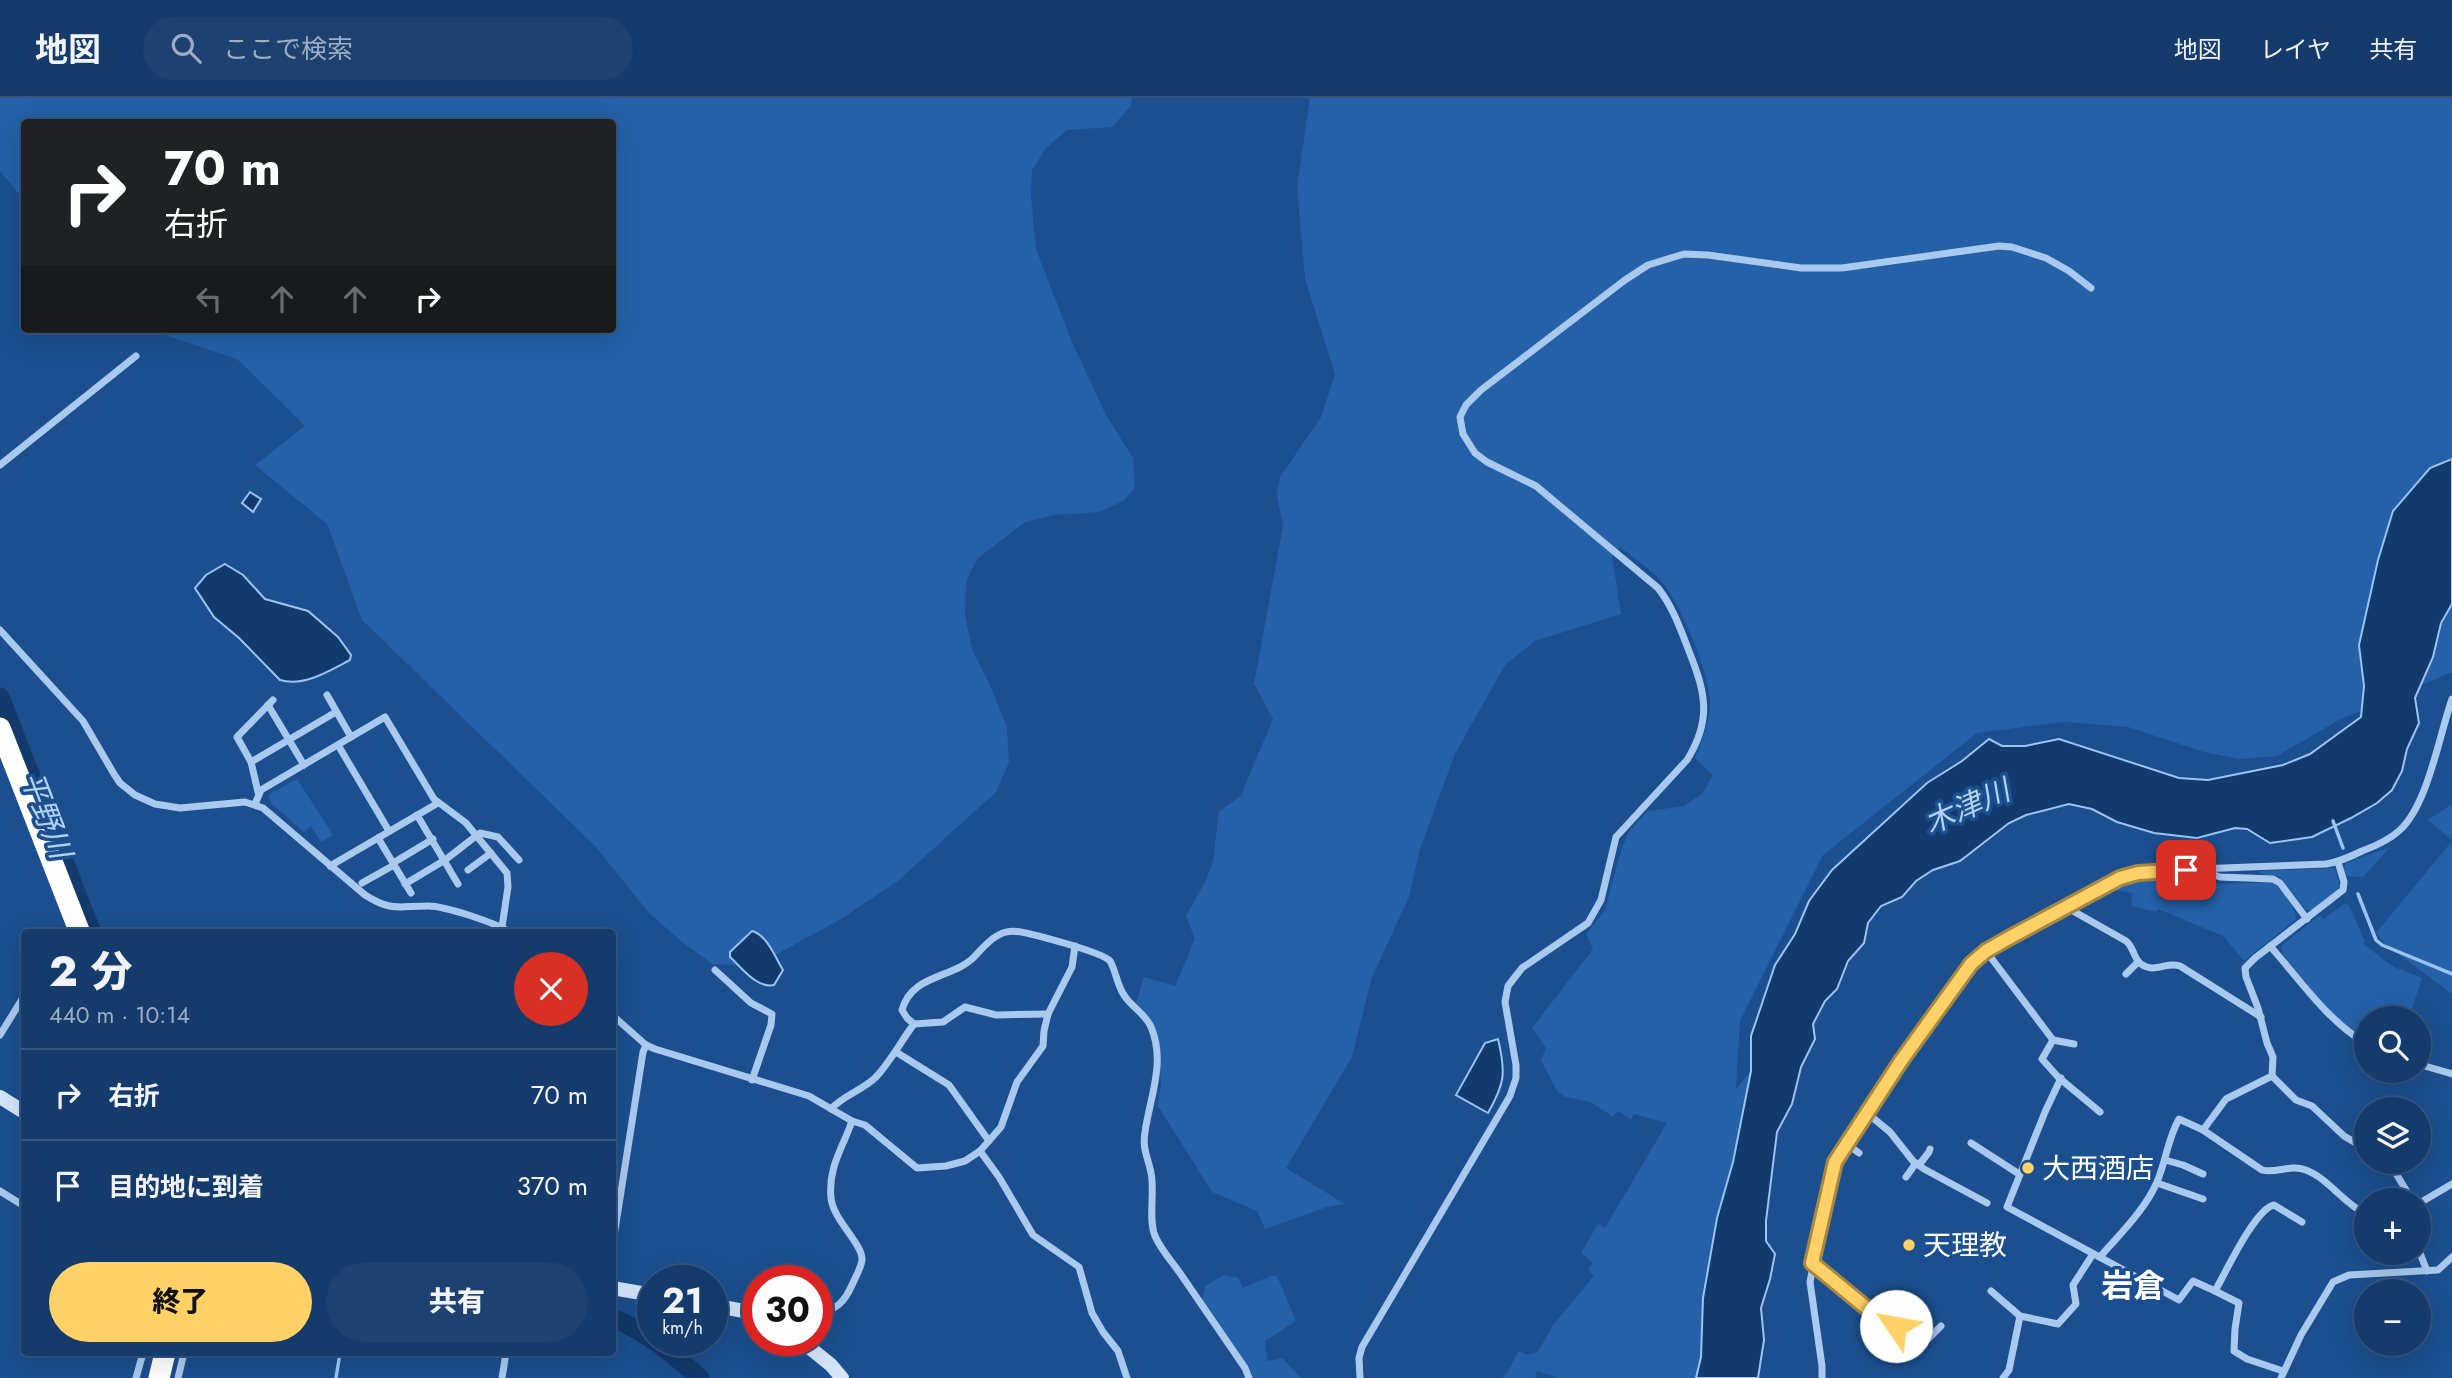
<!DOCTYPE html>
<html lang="ja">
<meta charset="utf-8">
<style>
body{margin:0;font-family:Jost,"Noto Sans JP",sans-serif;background:#1d4271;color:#f1f3f6;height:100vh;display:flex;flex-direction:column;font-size:26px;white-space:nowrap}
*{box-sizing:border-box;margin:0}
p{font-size:23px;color:#9dadc1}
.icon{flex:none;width:38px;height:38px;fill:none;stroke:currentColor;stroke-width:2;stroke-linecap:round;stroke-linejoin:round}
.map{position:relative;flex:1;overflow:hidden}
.details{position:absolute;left:21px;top:831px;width:595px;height:427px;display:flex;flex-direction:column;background:#143b6b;border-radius:7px;box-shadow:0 7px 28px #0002,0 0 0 2px #33557e}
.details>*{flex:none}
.top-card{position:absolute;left:21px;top:21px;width:595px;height:214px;border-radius:7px;box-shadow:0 7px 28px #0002,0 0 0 2px #33557e;background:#202124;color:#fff;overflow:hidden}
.tools{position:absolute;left:2354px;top:908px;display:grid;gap:14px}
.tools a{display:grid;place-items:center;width:77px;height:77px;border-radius:50%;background:#143b6b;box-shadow:0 7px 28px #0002,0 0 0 2px #33557e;font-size:35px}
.speed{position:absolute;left:637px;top:1167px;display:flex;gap:14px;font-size:35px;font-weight:700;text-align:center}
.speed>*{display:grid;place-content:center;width:91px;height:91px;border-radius:50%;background:#143b6b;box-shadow:0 7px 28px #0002,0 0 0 2px #33557e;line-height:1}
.speed small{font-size:18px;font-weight:400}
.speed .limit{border:10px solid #d22;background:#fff;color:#111}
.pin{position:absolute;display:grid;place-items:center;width:60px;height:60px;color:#fff;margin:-30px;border-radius:14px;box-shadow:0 4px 10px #0006}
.me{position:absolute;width:77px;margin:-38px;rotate:303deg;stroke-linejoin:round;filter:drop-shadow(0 0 5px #0008)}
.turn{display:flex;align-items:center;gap:24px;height:147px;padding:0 28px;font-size:32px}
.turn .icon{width:91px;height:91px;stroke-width:2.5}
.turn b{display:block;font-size:49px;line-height:60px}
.lanes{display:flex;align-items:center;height:66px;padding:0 28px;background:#0003;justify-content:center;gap:35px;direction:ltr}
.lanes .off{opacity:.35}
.round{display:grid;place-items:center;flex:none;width:74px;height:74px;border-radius:37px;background:#1d4271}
.headline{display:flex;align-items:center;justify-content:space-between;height:119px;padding:0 28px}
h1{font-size:42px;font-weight:800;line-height:52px}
.action{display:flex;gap:14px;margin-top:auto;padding:14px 28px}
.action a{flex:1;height:80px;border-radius:42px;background:#ffd166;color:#111;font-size:28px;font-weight:800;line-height:80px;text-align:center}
.action a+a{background:#1d4271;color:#f1f3f6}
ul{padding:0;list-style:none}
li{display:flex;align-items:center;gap:21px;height:91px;padding:0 28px;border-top:2px solid #33557e}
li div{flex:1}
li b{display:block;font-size:26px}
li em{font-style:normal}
header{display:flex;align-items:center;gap:42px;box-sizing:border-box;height:98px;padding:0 35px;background:#143b6b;border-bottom:2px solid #33557e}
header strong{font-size:33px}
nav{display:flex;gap:38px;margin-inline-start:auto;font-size:24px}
.search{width:490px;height:63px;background:#1d4271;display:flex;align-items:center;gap:18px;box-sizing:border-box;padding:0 24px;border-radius:38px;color:#9dadc1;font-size:26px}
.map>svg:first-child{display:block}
.green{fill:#2461a8}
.water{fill:#123a6d;stroke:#9cc4f0;stroke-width:2}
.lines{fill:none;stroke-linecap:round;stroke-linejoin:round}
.stream{stroke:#9cc4f0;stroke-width:3.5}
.river{stroke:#123a6d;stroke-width:19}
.street{stroke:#a9c9ee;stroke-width:7}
.secondary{stroke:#d6e6fa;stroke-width:14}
.highway{stroke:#fff;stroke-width:21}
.route-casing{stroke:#a68842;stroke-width:18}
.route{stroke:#ffd166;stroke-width:12}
.poi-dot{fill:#ffd166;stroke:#1b4f8f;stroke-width:2.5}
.labels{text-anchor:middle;stroke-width:7;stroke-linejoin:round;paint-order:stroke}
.poi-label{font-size:28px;fill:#fff;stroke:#1b4f8f;text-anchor:start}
.water-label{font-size:30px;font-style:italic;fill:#b5d3f5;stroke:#1b4f8f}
.quarter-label{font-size:32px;font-weight:bold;fill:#fff;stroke:#1b4f8f}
</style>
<header>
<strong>地図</strong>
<div class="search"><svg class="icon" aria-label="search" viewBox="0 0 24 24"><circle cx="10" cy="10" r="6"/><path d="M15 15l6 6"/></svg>ここで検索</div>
<nav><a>地図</a><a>レイヤ</a><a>共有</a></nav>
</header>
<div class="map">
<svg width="2452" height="1280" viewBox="0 0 2452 1280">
<rect width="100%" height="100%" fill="#1b4f8f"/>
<g class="green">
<polygon points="0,0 1132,0 1131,8 1112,29 1067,32 1046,50 1032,72 1031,99 1036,151 1072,244 1106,317 1133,360 1135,390 1123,403 1099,414 1054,417 1025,424 977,461 966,484 965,517 972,551 989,585 1007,629 1009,664 996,694 899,782 841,821 766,862 734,867 712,866 681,843 649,815 595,748 362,522 327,426 255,367 305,328 237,261 147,231 612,231 612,24 24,24 24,102 0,73"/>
<path d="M1310,0H2452V574L2339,622L2277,658L2240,661L2204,654L2128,629L2064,624L1977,635L1823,757L1740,923L1736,991L1751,973L1733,1064L1717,1120L1703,1200L1701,1259L1696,1280H1560L1537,1273L1535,1280H1502L1507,1275L1519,1253L1527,1257L1538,1254L1553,1227L1594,1178L1588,1172L1593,1165L1581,1155L1598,1126L1605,1130L1667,1025L1634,1016L1631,1021L1618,1013L1613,1019L1591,1004L1566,999L1557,993L1541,962L1546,950L1532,930L1593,851L1586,836L1605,813L1619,759L1628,735L1648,713L1684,708L1702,696L1713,677L1695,660C1702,644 1708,627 1710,609C1713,581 1680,505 1662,484C1650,471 1634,460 1620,449L1612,458L1621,516L1535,543L1505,567L1455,656L1420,751L1409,799L1372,879L1352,959L1286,1070L1345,1106L1327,1109L1265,1131L1257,1113L1212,1094L1158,1008L1161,984L1158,951L1136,905L1144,879L1175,888L1195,841L1186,818L1206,782L1213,763L1219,714L1241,697L1273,621L1254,586L1283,428L1277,397L1280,379L1321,319L1335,276L1305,181L1297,89Z"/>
<polygon points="297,681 333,737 321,744 311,728 304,734 272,706 268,697"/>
<polygon points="2452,706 2452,742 2428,722"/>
<polygon points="2452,743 2452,896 2385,846 2376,835"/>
<polygon points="2390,749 2363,779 2345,778 2344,771 2346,765"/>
<polygon points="2334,770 2340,787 2337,793 2312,812 2306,812 2280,779 2260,776 2260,773"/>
<path d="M2183,776L2219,786L2272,784C2282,791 2296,809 2296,821L2244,863L2223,838L2158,811L2156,814L2131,808L2132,795L2109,791L2136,779Z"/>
<path d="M2345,805L2349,807L2365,844L2363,846L2394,869L2422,880L2409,920H2366V941C2333,927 2305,884 2283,856L2281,848L2320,817L2324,821Z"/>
<polygon points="1224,1177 1238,1180 1243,1190 1270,1178 1277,1178 1296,1223 1265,1243 1267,1263 1282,1260 1301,1280 1252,1280 1202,1203 1205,1188"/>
</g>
<g class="water">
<polygon points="2452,361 2452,506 2441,525 2433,559 2415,600 2419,625 2407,651 2402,673 2392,692 2377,705 2351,720 2312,739 2270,745 2247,731 2235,730 2197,740 2154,735 2117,724 2092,711 2069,706 2026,717 2009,725 1960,763 1933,772 1916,783 1902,799 1881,808 1868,825 1864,845 1848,863 1837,891 1825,903 1813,926 1815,941 1801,969 1792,1006 1777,1034 1766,1123 1766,1143 1775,1156 1770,1181 1761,1210 1764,1242 1758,1280 1696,1280 1701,1259 1703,1200 1717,1120 1733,1064 1751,973 1751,938 1775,867 1795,836 1809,803 1832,772 1927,685 1962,663 1989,641 2002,648 2025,648 2059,641 2179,680 2208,682 2283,667 2310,656 2361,619 2364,588 2359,547 2378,462 2393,413 2430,370"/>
<polygon points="250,394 261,401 253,414 242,405"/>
<path d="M225,466L243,477L265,501L308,513L338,539L351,557L350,562C329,573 304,589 280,582L239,540L214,519L195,490L206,477Z"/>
<path d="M752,833C767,837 775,859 783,872L774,887C757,891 741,869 730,859V854Z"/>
<path d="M1498,941C1506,975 1505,985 1488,1015L1456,997L1485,945Z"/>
</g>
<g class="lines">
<g class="stream">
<polyline points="2333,723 2343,750"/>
<polyline points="2358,796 2376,842 2382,847 2452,876"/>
<polyline points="336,1280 340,1255"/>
</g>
<g class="river">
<polyline points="0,599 92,835"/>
<path d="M612,1220C645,1232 674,1257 700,1280"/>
</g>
<g class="street">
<polyline points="0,367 136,258"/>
<path d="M0,532L83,623L114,676L120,685L135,697L155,706L180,710L245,704L263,710L365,797C392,814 398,808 428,808C445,808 497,825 511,835"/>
<polyline points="327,597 351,639"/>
<polyline points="268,607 304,667"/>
<polyline points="338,647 389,733"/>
<polyline points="251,664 336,614"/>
<polyline points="258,694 251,664 237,639 273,602"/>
<polyline points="255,706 261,692 385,619 434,701 466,725 507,775 508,789 502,829"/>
<polyline points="417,717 458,786"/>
<polyline points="378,740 411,795"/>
<polyline points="393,765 433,741"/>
<polyline points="330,768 438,705"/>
<polyline points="468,772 491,755"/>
<polyline points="2205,774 2220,779 2273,781 2280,785 2307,821"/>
<polyline points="362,785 394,767"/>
<polyline points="405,786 445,762 480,735 498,739 519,762"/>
<path d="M2066,809L2126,843C2134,849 2133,860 2141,866C2155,876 2166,863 2180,868L2261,919"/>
<path d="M2270,848C2302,884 2324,919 2366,946"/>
<polyline points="1986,853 2053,942 2042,961 2058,979 2100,1014"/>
<polyline points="715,872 751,905 772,916 771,927 752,982"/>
<polyline points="2126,876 2138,864"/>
<polyline points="612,917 646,947 655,951 809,998 852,1023 865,1027 917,1070 946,1068 965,1063 980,1053 1001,1029 1017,984 1043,948 1044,933 1048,916 1072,869 1075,848"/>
<polyline points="914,926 943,924 965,909 996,917 1048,916"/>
<polyline points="0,937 24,898"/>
<polyline points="2053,942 2074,946"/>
<polyline points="896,954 949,987 989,1043"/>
<polyline points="2418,966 2452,976"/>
<polyline points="2272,978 2296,1002 2312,1008 2344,1038 2366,1051"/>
<polyline points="2061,980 2045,1014 2007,1109 2179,1202 2193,1183 2215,1193"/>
<path d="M831,1011C844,997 863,992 876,979C891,963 901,943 914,926L907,920L902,912C912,875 955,881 976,857C1002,828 1009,830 1046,840C1057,843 1105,856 1110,863C1116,873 1117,887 1124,897C1131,909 1145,915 1151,929C1166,964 1150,999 1145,1034C1142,1051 1148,1059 1151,1075C1155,1093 1148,1122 1155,1138C1161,1152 1173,1165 1182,1178C1203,1209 1224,1239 1245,1270L1249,1280"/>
<polyline points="1867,1015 1890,1034 1913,1063 1924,1071 1987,1105"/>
<polyline points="2203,1032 2226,1001 2272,978 2273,959 2267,945 2258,910 2246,879 2245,870 2255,860 2343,792 2344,784 2338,764"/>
<polyline points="1971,1045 2019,1076"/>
<polyline points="1847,1046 1859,1055"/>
<polyline points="980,1053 999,1079 1033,1137 1079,1169 1092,1215 1103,1234 1118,1253 1127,1280"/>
<polyline points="2165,1062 2183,1067 2203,1076"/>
<polyline points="2389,1064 2412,1102"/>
<polyline points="1919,1067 1929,1054 1930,1051"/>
<polyline points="1906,1079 1916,1065"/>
<polyline points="2157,1085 2203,1101"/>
<polyline points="0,1093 24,1108"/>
<polyline points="2418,1106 2452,1086"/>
<polyline points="2418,1150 2427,1173"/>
<polyline points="612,1151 643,954 646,947"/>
<path d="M2100,1159C2120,1136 2145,1112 2157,1084C2166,1063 2168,1040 2179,1021L2203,1032L2262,1072C2276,1076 2289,1066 2306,1072C2329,1081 2344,1106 2366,1116"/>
<polyline points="1812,1165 1886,1226 1896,1228 1922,1247 1941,1228"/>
<polyline points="1991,1193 2020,1218 2058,1226 2076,1206 2073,1187 2093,1156"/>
<path d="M817,1216C837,1211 844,1205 852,1187C855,1180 861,1170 862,1162C863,1146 833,1122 831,1100C828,1068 843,1050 852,1023"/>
<path d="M2283,1273L2247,1261L2234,1253L2235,1231L2239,1205L2215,1193C2226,1174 2255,1111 2274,1107L2302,1124"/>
<polyline points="136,1280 143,1255"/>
<polyline points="178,1280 184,1255"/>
<polyline points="502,1280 506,1255"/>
<path d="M1360,1280L1359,1260L1362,1249L1510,998L1516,980V967L1505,904L1508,888L1522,870L1588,825L1601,802L1616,739L1687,662C1714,619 1704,591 1687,548C1679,527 1672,508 1658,490L1536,388L1487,364L1475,355L1463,336L1460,319L1466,307L1481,292L1625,182L1648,167L1684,156L1708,157L1801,170H1842L1999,148L2012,149L2046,160L2069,173L2091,190"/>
<path d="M1822,1280V1268L1810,1184L1830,1078L1835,1064L1901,963L1962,877L1986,853L2128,777L2172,772L2326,766C2339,764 2350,759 2362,753C2376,748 2389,742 2400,732C2428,706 2439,638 2452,601"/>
<polyline points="2003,1280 2009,1272 2020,1218"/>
<polyline points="2281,1280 2301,1237 2333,1184 2349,1177 2438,1172 2452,1159"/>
</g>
<g class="secondary">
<polyline points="0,999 24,1014"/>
<polyline points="612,1190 653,1197"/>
<polyline points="712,1207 749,1214 758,1218"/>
<polyline points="800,1242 831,1267 842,1280"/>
</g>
<g class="highway">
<polyline points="0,630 80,835"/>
<polyline points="159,1280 165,1255"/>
</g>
</g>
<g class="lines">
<g class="route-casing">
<polyline id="route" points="1896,1228 1886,1226 1812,1165 1835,1064 1901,963 1971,866 1986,853 2007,841 2120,780 2138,775 2186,772"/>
</g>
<use href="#route" class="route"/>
</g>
<g class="poi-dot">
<circle cx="2028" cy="1070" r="7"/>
<circle cx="1909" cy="1147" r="7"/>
</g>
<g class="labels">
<g class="poi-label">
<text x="2042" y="1080">大西酒店</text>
<text x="1923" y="1157">天理教</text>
</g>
<g class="water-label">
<text transform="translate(1967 709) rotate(-24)" y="10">木津川</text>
<text transform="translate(46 717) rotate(69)" y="10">平野川</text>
</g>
<g class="quarter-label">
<text x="2133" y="1199">岩倉</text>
</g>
</g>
</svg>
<div class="tools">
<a><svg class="icon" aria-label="search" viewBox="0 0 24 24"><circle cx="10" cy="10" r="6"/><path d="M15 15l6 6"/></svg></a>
<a><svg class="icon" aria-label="layers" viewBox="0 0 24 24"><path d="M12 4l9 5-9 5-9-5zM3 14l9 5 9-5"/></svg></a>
<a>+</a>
<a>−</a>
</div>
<div class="speed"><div>21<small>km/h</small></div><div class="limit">30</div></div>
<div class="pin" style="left:2186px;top:772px;background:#d93025"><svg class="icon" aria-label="arrive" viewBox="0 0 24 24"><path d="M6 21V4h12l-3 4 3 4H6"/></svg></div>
<svg class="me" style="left:1896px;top:1228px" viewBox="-20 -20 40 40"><circle r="19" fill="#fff"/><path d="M0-13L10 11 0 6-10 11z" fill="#ffd166"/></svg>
<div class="top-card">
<div class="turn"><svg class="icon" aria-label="right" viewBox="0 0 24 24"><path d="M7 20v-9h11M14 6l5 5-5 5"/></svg><div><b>70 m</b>右折</div></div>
<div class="lanes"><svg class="icon off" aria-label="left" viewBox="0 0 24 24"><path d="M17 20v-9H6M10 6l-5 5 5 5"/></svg><svg class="icon off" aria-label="ahead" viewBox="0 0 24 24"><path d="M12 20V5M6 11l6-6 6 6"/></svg><svg class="icon off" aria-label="ahead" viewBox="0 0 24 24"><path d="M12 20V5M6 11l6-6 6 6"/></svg><svg class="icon" aria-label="right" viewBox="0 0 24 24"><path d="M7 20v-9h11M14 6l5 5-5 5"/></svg></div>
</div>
<section class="details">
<div class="headline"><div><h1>2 分</h1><p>440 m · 10:14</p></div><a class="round" style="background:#d93025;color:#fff"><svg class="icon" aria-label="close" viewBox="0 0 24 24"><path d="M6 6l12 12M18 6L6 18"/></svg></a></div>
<ul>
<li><svg class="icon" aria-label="right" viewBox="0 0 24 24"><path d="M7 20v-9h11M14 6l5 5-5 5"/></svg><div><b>右折</b></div><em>70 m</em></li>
<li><svg class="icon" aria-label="arrive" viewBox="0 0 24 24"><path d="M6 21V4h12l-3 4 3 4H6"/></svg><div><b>目的地に到着</b></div><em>370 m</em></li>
</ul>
<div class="action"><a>終了</a><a>共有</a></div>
</section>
</div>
